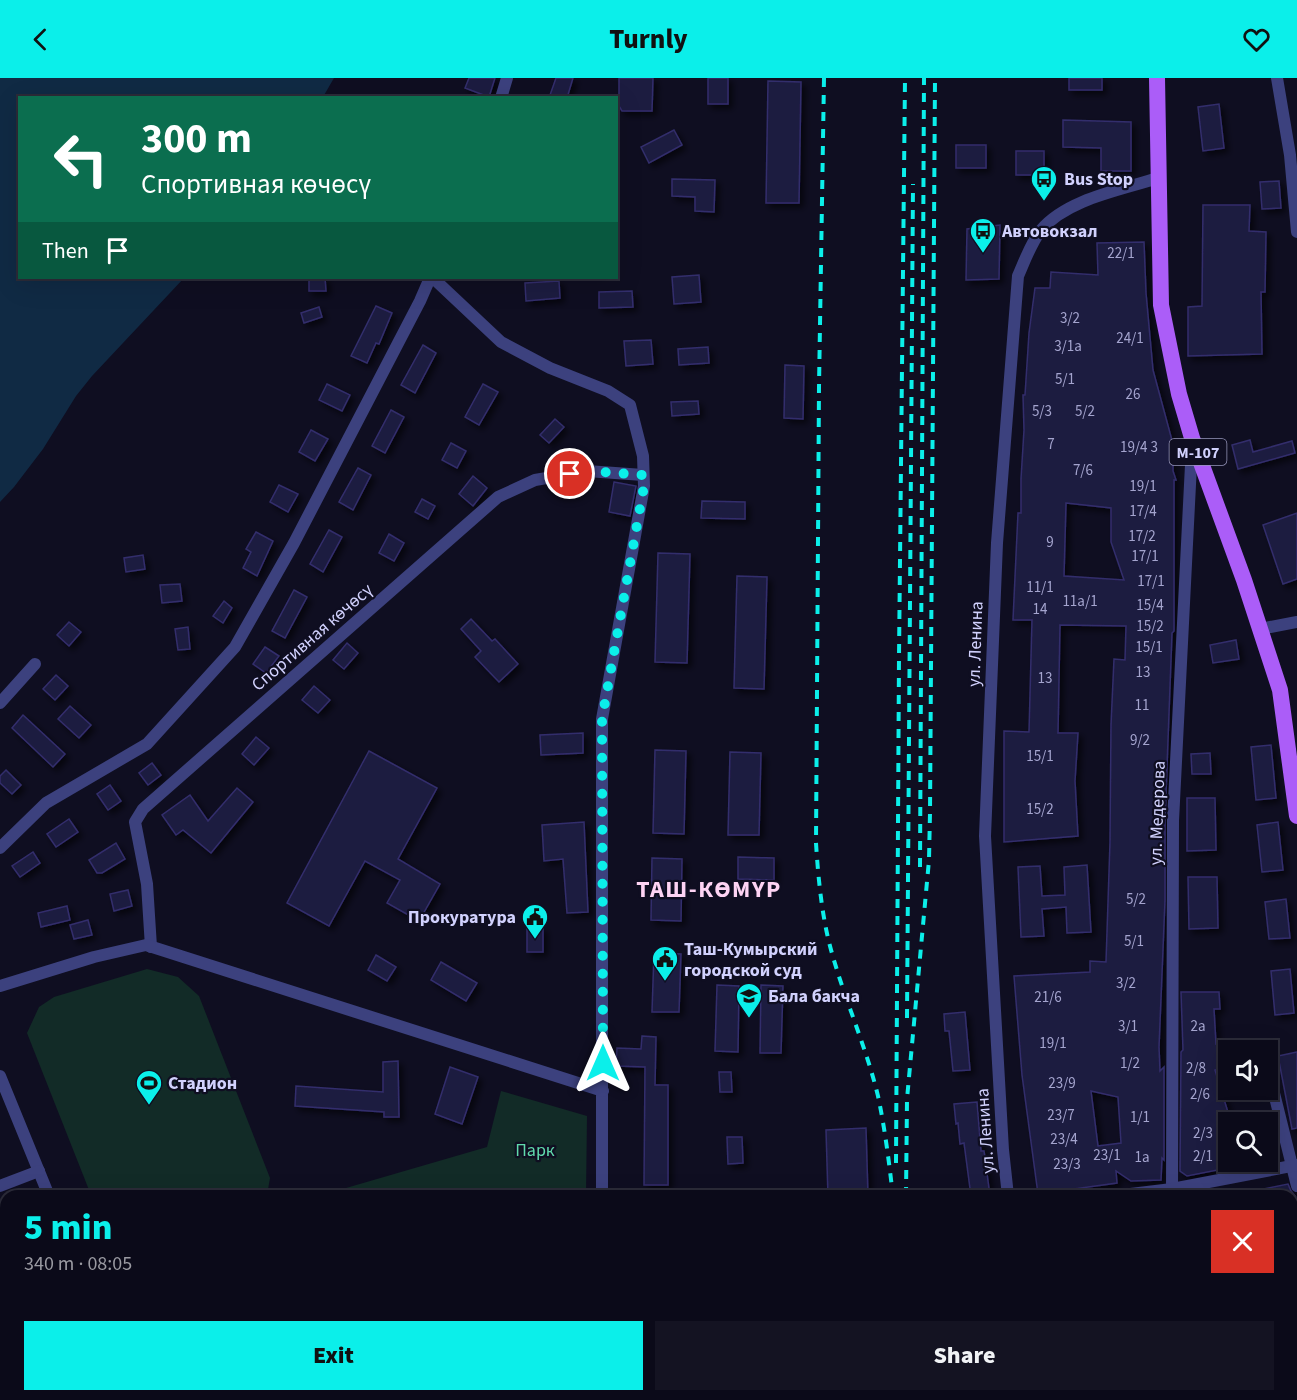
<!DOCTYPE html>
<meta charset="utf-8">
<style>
body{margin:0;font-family:"Source Sans 3",sans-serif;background:#141322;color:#f1f3f6;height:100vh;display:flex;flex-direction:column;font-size:22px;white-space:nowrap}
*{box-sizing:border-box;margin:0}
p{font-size:20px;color:#9a9aa2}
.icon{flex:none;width:33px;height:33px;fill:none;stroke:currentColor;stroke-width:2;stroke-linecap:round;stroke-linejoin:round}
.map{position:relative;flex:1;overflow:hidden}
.side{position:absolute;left:0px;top:1112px;width:1298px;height:212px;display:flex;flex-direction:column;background:#0b0a19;border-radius:18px 18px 0 0;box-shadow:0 6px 24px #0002,0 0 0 2px #2b2b38}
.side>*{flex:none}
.banner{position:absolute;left:18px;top:18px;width:600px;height:183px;border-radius:0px;box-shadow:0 6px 24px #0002,0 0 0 2px #2b2b38;background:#0b6e4f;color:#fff;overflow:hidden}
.fabs{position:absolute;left:1218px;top:962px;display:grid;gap:12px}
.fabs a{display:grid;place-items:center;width:60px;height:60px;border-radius:0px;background:#0b0a19;box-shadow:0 6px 24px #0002,0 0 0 2px #2b2b38;font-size:30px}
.pin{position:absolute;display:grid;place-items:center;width:51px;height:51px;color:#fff;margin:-26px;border:3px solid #fff;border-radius:50%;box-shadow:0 2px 6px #0007}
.me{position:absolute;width:66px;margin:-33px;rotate:0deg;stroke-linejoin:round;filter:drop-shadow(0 0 4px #0008)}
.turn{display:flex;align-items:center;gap:21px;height:126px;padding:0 24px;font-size:27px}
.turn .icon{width:78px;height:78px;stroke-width:2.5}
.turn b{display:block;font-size:42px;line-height:51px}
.then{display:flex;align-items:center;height:57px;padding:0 24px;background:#0003;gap:12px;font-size:22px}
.round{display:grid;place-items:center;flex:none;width:63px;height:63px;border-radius:0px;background:#141322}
.head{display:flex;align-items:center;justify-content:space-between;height:102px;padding:0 24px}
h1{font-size:36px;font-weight:800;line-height:45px;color:#0befea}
.cta{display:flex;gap:12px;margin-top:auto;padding:12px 24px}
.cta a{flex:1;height:69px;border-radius:0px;background:#0befea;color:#111;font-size:24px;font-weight:800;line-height:69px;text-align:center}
.cta a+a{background:#141322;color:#f1f3f6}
header{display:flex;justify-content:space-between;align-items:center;height:78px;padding:0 24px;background:#0befea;color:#111;font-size:27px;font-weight:800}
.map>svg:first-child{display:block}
.green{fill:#122b27}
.water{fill:#102a44}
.building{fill:#1e1b41;stroke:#332e6c;stroke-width:1.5;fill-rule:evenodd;filter:url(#shadow)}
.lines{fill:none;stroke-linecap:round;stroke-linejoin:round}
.minor{stroke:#3c417e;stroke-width:12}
.primary{stroke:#ab5df8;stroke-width:16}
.rail{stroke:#0befea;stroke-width:4;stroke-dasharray:9 8;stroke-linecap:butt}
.route{stroke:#0befea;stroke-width:10;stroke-dasharray:0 18}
.labels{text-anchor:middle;stroke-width:4.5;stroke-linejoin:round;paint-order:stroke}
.number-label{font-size:15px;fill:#a4a4ce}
.shield{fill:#0f0e21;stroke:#9796bb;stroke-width:1.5}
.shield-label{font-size:16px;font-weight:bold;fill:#d1d1fd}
.poi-label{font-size:18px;font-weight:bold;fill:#d1d1fd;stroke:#0f0e21;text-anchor:start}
.street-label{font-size:18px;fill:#d1d1fd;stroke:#0f0e21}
.park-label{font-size:18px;fill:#60daac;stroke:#0f0e21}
.district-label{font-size:24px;font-weight:bold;letter-spacing:1.5px;fill:#fdd3f3;stroke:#0f0e21}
</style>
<header><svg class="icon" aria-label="back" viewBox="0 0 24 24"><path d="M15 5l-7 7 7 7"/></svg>Turnly<svg class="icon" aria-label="heart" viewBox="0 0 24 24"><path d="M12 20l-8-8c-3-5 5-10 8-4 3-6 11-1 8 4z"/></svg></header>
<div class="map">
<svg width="1297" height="1322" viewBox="0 0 1297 1322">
<defs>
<filter id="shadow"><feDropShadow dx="4" dy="4" stdDeviation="3" flood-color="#0009"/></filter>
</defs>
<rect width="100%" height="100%" fill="#0f0e21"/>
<g class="green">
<polygon points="147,891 178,899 199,918 270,1100 267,1117 91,1117 27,955 39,929 54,919"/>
<polygon points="501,1013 587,1038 586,1117 322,1117 487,1069"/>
<polygon points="168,1317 584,1317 584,1322 170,1322"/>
</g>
<polygon class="water" points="0,0 334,0 323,19 20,20 20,200 184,200 92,298 76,318 43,371 14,409 0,424"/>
<g class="building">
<polygon points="469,0 495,0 489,19 465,10"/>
<polygon points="556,0 573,0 567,20 549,20"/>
<polygon points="619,0 653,0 652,33 622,33 619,28"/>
<rect x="708" y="0" width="20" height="26"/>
<rect x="1069" y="0" width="33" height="12"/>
<polygon points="768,3 801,4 799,125 766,125"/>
<polygon points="1219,26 1224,70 1203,73 1198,29"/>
<polygon points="1063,42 1131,44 1131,93 1101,93 1101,70 1063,69"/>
<polygon points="674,52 682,67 649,85 641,69"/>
<rect x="956" y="67" width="30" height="23"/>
<rect x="1016" y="73" width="28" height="24"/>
<polygon points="672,101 715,102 714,134 695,133 695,119 672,118"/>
<polygon points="1279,103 1281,130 1262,131 1260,104"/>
<polygon points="1203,127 1250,127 1249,153 1266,154 1265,214 1261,214 1262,276 1188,278 1188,229 1202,228"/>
<polygon points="1000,147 999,201 966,202 967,151"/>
<path d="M1144,164L1146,215L1153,292L1173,366V393L1176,402H1174V553L1172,555L1165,743V822L1159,969L1160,993L1164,989V1082L1162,1080L1161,1102L1131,1103L1116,1093L1117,1105L1038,1116L1022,997L1014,898L1090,894V883L1106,884L1110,764L1111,647L1114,581L1125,582L1126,548L1060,547L1058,655H1078L1075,703L1078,758L1004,764V653L1029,654L1032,542H1013L1018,435H1021V401L1024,352L1023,317H1025L1029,255L1035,210H1050L1051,194L1098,197L1097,165ZM1066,425L1111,430V464L1124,502L1064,498ZM1091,1013L1118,1019L1121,1065L1098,1068Z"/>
<polygon points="699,197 701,224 674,226 672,199"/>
<polygon points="309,200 325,200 326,213 309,213"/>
<polygon points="559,203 560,220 526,223 525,205"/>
<polygon points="632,213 633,229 599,230 599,214"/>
<polygon points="376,228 392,235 379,266 376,265 367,285 351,278"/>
<polygon points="319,229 322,239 304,245 301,235"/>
<polygon points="651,262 653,286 626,288 624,263"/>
<polygon points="423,267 436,275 415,315 401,307"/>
<polygon points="708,269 709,285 679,287 678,271"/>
<polygon points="785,287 804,288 803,341 784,340"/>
<polygon points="327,306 350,317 342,333 319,322"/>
<polygon points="483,306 498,314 479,347 465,339"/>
<polygon points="698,323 699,336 672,338 671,324"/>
<polygon points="391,332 404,339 385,375 372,368"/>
<polygon points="555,341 564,349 549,365 540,357"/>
<polygon points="311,352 328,361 315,383 299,374"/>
<polygon points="1250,362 1253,374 1292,363 1295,375 1238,391 1232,367"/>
<polygon points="451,365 466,373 457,390 442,382"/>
<polygon points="358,390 371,397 353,432 339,424"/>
<polygon points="473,398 487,410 473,428 459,416"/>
<polygon points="614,404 636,408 630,438 609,434"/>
<polygon points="279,407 298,416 288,434 270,424"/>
<polygon points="422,421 435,428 428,441 415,434"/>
<polygon points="702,423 745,424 745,441 701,440"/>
<polygon points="1297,435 1297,501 1283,506 1263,447"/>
<polygon points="329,452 342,459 323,494 310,486"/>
<polygon points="256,454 273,463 257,498 243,490 251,474 246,471"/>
<polygon points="389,456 404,465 394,483 379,475"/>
<polygon points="658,475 690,476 687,585 655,584"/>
<polygon points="143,477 145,491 126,494 124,480"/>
<polygon points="737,498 767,499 764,611 734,610"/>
<polygon points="180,506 182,523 162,525 160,507"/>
<polygon points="294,512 307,519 285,560 272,553"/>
<polygon points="224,523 232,530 223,545 213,538"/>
<polygon points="471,541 492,563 495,561 518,586 499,604 475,579 481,573 461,551"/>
<polygon points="69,544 81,554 69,568 57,557"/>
<polygon points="188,549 190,571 178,572 175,551"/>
<polygon points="1236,562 1239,581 1213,585 1210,567"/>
<polygon points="347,565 358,575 344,591 333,582"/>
<polygon points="265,569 279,578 266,595 253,586"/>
<polygon points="56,597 68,608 55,622 43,611"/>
<polygon points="314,608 330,622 318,635 302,622"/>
<polygon points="70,628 91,647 79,660 58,641"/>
<polygon points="23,637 65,676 53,689 12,650"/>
<polygon points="583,655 583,675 541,677 540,657"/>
<polygon points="256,659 269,670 254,687 242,676"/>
<polygon points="1271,667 1276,720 1256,722 1251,669"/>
<polygon points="655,672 686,673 684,756 653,755"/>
<polygon points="369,673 437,710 398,781 440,806 419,843 387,825 400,802 365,783 329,848 287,825"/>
<polygon points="730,674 761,675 759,757 728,757"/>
<polygon points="1210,675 1211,696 1192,696 1191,676"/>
<polygon points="152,685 161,697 148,707 139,695"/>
<polygon points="6,692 21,707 12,716 0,705 0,698"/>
<polygon points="110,707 121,723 108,732 97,716"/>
<polygon points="237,710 253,724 211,775 183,752 176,757 162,737 190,717 208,743"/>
<polygon points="1187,720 1215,720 1216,772 1187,773"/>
<polygon points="69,741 78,754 56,769 47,756"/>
<polygon points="584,744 588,834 567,835 563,781 544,783 542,747"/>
<polygon points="1278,744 1283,792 1262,794 1257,747"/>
<polygon points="116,765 125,781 102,795 97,795 89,782"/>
<polygon points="33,774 40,785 20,799 12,788"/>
<polygon points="738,779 774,780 774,802 738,801"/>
<polygon points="652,780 682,781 681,843 651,842"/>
<polygon points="1087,787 1091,854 1067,855 1066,829 1042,831 1044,858 1021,859 1018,789 1040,788 1042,818 1065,817 1064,789"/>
<polygon points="1188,799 1217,799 1218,850 1189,851"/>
<polygon points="128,812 132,828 114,833 110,816"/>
<polygon points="1286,821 1290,860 1269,861 1265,824"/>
<polygon points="67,828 70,842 41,849 38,835"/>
<polygon points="88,842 92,857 74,861 70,847"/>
<rect x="527" y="850" width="16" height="24"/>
<polygon points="654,875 681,876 679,934 652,934"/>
<polygon points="376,877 396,889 387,903 368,892"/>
<polygon points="441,884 477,905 466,923 431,902"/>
<polygon points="1290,891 1294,935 1275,937 1271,893"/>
<polygon points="717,907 739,908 738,974 715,973"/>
<polygon points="761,907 783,908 781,975 760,975"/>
<polygon points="1181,914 1219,914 1220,931 1214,931 1216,966 1228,963 1228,989 1215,992 1231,1044 1228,1044 1228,1090 1187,1098 1180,1093 1181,974 1183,972"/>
<polygon points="965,934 970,992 953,993 949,953 945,953 944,936"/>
<polygon points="642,958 656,959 655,1007 668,1007 668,1107 644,1107 645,989 616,988 617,970 641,971"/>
<polygon points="1297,974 1297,1050 1292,1051 1278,978"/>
<polygon points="398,983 399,1039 384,1039 384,1034 295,1028 296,1008 383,1014 383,984"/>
<polygon points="450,989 478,999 462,1046 435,1036"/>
<polygon points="719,994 731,994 732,1014 720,1014"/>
<polygon points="977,1024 981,1073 984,1073 990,1118 971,1118 964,1065 960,1066 958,1045 956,1046 954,1026"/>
<polygon points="866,1050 868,1118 828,1118 826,1052"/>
<polygon points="727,1059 742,1059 743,1085 728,1086"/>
<polygon points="1288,1106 1291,1113 1295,1118 1255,1118 1254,1113"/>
</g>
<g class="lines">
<g class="minor">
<polyline points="1277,0 1290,77 1297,154"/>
<polyline points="501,20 507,0"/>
<polyline points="433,200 501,264 550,290 608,313 630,327 643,378 644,408 602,641 602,1118"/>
<polyline points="1260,551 1297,544"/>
<polyline points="0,625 35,586"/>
<polyline points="0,770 46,725 147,666 235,569 294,465 420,223 430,200"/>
<polyline points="151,869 147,806 135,744 143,731 498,419 535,402 587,393 643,397"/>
<polyline points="0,908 94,879 146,867 603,1013"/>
<polyline points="1268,991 1297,1108"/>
<polyline points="0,998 49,1118"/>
<polyline points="0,1108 39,1093"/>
<polyline points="1172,1111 1173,743 1192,367"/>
<path d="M1008,1118L1003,1072L985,758L997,465L1018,198C1025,182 1031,165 1041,152C1067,121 1121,112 1158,100"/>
<polyline points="1114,1118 1172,1111 1297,1087"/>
<polyline points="136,1317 138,1322"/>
<polyline points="1041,1317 1042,1322"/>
<polyline points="600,1322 600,1317"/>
</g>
<polyline class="primary" points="1157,0 1161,227 1179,316 1192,360 1244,502 1280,612 1297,738"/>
<g class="rail">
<path d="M824,0L819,309L816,765C818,797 821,829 828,860C841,914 865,964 878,1018C885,1051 889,1084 893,1118"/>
<polyline points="920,789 924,0"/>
<polyline points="907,940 913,106"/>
<polyline points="896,1085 899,579 905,0"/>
<polyline points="906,1118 907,1021 929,782 930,735 935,0"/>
<polyline points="905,1322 905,1317"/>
</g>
</g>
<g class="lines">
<polyline class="route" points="570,396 587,393 643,397 644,408 602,641 603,985"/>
</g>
<defs>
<g id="bus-pin" transform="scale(1.35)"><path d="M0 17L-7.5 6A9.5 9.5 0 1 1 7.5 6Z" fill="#0befea" stroke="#0f0e21"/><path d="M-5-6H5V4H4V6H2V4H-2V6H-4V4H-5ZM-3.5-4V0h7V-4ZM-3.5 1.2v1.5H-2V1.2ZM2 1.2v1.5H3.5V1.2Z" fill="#111"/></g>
<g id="civic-pin" transform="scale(1.35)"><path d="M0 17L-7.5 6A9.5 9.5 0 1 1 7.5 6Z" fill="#0befea" stroke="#0f0e21"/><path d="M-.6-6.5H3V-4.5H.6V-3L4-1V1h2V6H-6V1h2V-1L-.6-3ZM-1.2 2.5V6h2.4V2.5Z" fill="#111"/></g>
<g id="school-pin" transform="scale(1.35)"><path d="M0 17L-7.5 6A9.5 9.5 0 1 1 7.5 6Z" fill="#0befea" stroke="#0f0e21"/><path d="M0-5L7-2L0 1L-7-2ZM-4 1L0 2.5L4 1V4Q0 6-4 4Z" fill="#111"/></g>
<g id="stadium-pin" transform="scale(1.35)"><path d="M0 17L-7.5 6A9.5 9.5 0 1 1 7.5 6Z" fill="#0befea" stroke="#0f0e21"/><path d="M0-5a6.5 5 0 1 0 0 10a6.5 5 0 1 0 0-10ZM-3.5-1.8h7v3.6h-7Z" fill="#111"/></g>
</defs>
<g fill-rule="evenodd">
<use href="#bus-pin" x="1044" y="101"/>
<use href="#bus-pin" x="983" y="153"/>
<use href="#civic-pin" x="535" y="839"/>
<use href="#civic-pin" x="665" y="881"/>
<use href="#school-pin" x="749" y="918"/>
<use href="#stadium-pin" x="149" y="1005"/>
</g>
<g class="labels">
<g class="number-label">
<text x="1121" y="180">22/1</text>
<text x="1070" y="245">3/2</text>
<text x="1130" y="265">24/1</text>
<text x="1068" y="273">3/1а</text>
<text x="1065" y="306">5/1</text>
<text x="1133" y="321">26</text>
<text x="1042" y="338">5/3</text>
<text x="1085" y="338">5/2</text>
<text x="1051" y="371">7</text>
<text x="1139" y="374">19/4 3</text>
<text x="1083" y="397">7/6</text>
<text x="1143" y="413">19/1</text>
<text x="1143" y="438">17/4</text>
<text x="1142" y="463">17/2</text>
<text x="1050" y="469">9</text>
<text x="1145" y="483">17/1</text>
<text x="1151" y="508">17/1</text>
<text x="1040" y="514">11/1</text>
<text x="1080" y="528">11а/1</text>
<text x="1150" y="532">15/4</text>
<text x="1040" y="536">14</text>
<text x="1150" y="553">15/2</text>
<text x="1149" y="574">15/1</text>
<text x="1143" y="599">13</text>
<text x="1045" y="605">13</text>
<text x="1142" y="632">11</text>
<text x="1140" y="667">9/2</text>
<text x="1040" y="683">15/1</text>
<text x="1040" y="736">15/2</text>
<text x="1136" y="826">5/2</text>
<text x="1134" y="868">5/1</text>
<text x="1126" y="910">3/2</text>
<text x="1048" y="924">21/6</text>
<text x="1128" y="953">3/1</text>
<text x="1198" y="953">2а</text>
<text x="1053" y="970">19/1</text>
<text x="1130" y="990">1/2</text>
<text x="1196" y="995">2/8</text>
<text x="1062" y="1010">23/9</text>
<text x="1200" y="1021">2/6</text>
<text x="1061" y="1042">23/7</text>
<text x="1140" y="1044">1/1</text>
<text x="1203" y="1060">2/3</text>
<text x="1064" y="1066">23/4</text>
<text x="1107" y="1082">23/1</text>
<text x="1203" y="1083">2/1</text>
<text x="1142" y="1084">1а</text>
<text x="1067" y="1091">23/3</text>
</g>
<rect class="shield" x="1169.5" y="361" width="57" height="26" rx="4.5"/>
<g class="shield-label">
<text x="1198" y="380">М-107</text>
</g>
<g class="poi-label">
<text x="1064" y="107">Bus Stop</text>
<text x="1002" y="159">Автовокзал</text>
<text x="516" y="845" text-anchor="end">Прокуратура</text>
<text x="684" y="877">Таш-Кумырский<tspan x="684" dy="21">городской суд</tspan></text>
<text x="768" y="924">Бала бакча</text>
<text x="168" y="1011">Стадион</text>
</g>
<g class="street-label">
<text transform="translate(312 559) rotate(-41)" y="6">Спортивная көчөсү</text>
<text transform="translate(975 566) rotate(-88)" y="6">ул. Ленина</text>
<text transform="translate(1157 735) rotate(-88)" y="6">ул. Медерова</text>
<text transform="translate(985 1053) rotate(-94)" y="6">ул. Ленина</text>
</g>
<g class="park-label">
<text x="535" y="1078">Парк</text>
</g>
<g class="district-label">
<text x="709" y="819">ТАШ-КӨМҮР</text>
</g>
</g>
</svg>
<div class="fabs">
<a><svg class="icon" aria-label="sound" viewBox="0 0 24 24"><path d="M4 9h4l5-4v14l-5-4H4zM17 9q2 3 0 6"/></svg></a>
<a><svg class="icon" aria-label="search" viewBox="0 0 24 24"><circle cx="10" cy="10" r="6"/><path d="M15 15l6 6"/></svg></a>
</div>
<div class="pin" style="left:570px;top:396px;background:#d93025"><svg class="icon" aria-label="arrive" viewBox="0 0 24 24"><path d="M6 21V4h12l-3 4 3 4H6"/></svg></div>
<svg class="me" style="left:603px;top:985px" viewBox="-20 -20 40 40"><path d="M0-17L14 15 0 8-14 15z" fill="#0befea" stroke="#fff" stroke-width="4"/></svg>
<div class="banner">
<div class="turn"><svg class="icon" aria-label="left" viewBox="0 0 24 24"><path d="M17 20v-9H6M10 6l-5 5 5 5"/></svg><div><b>300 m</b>Спортивная көчөсү</div></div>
<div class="then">Then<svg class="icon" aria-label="arrive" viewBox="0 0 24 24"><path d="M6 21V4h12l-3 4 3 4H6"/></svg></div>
</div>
<section class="side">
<div class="head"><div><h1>5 min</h1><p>340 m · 08:05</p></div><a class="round" style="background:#d93025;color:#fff"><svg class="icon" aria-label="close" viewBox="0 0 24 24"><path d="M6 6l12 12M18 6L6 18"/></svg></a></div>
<div class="cta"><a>Exit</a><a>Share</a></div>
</section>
</div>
